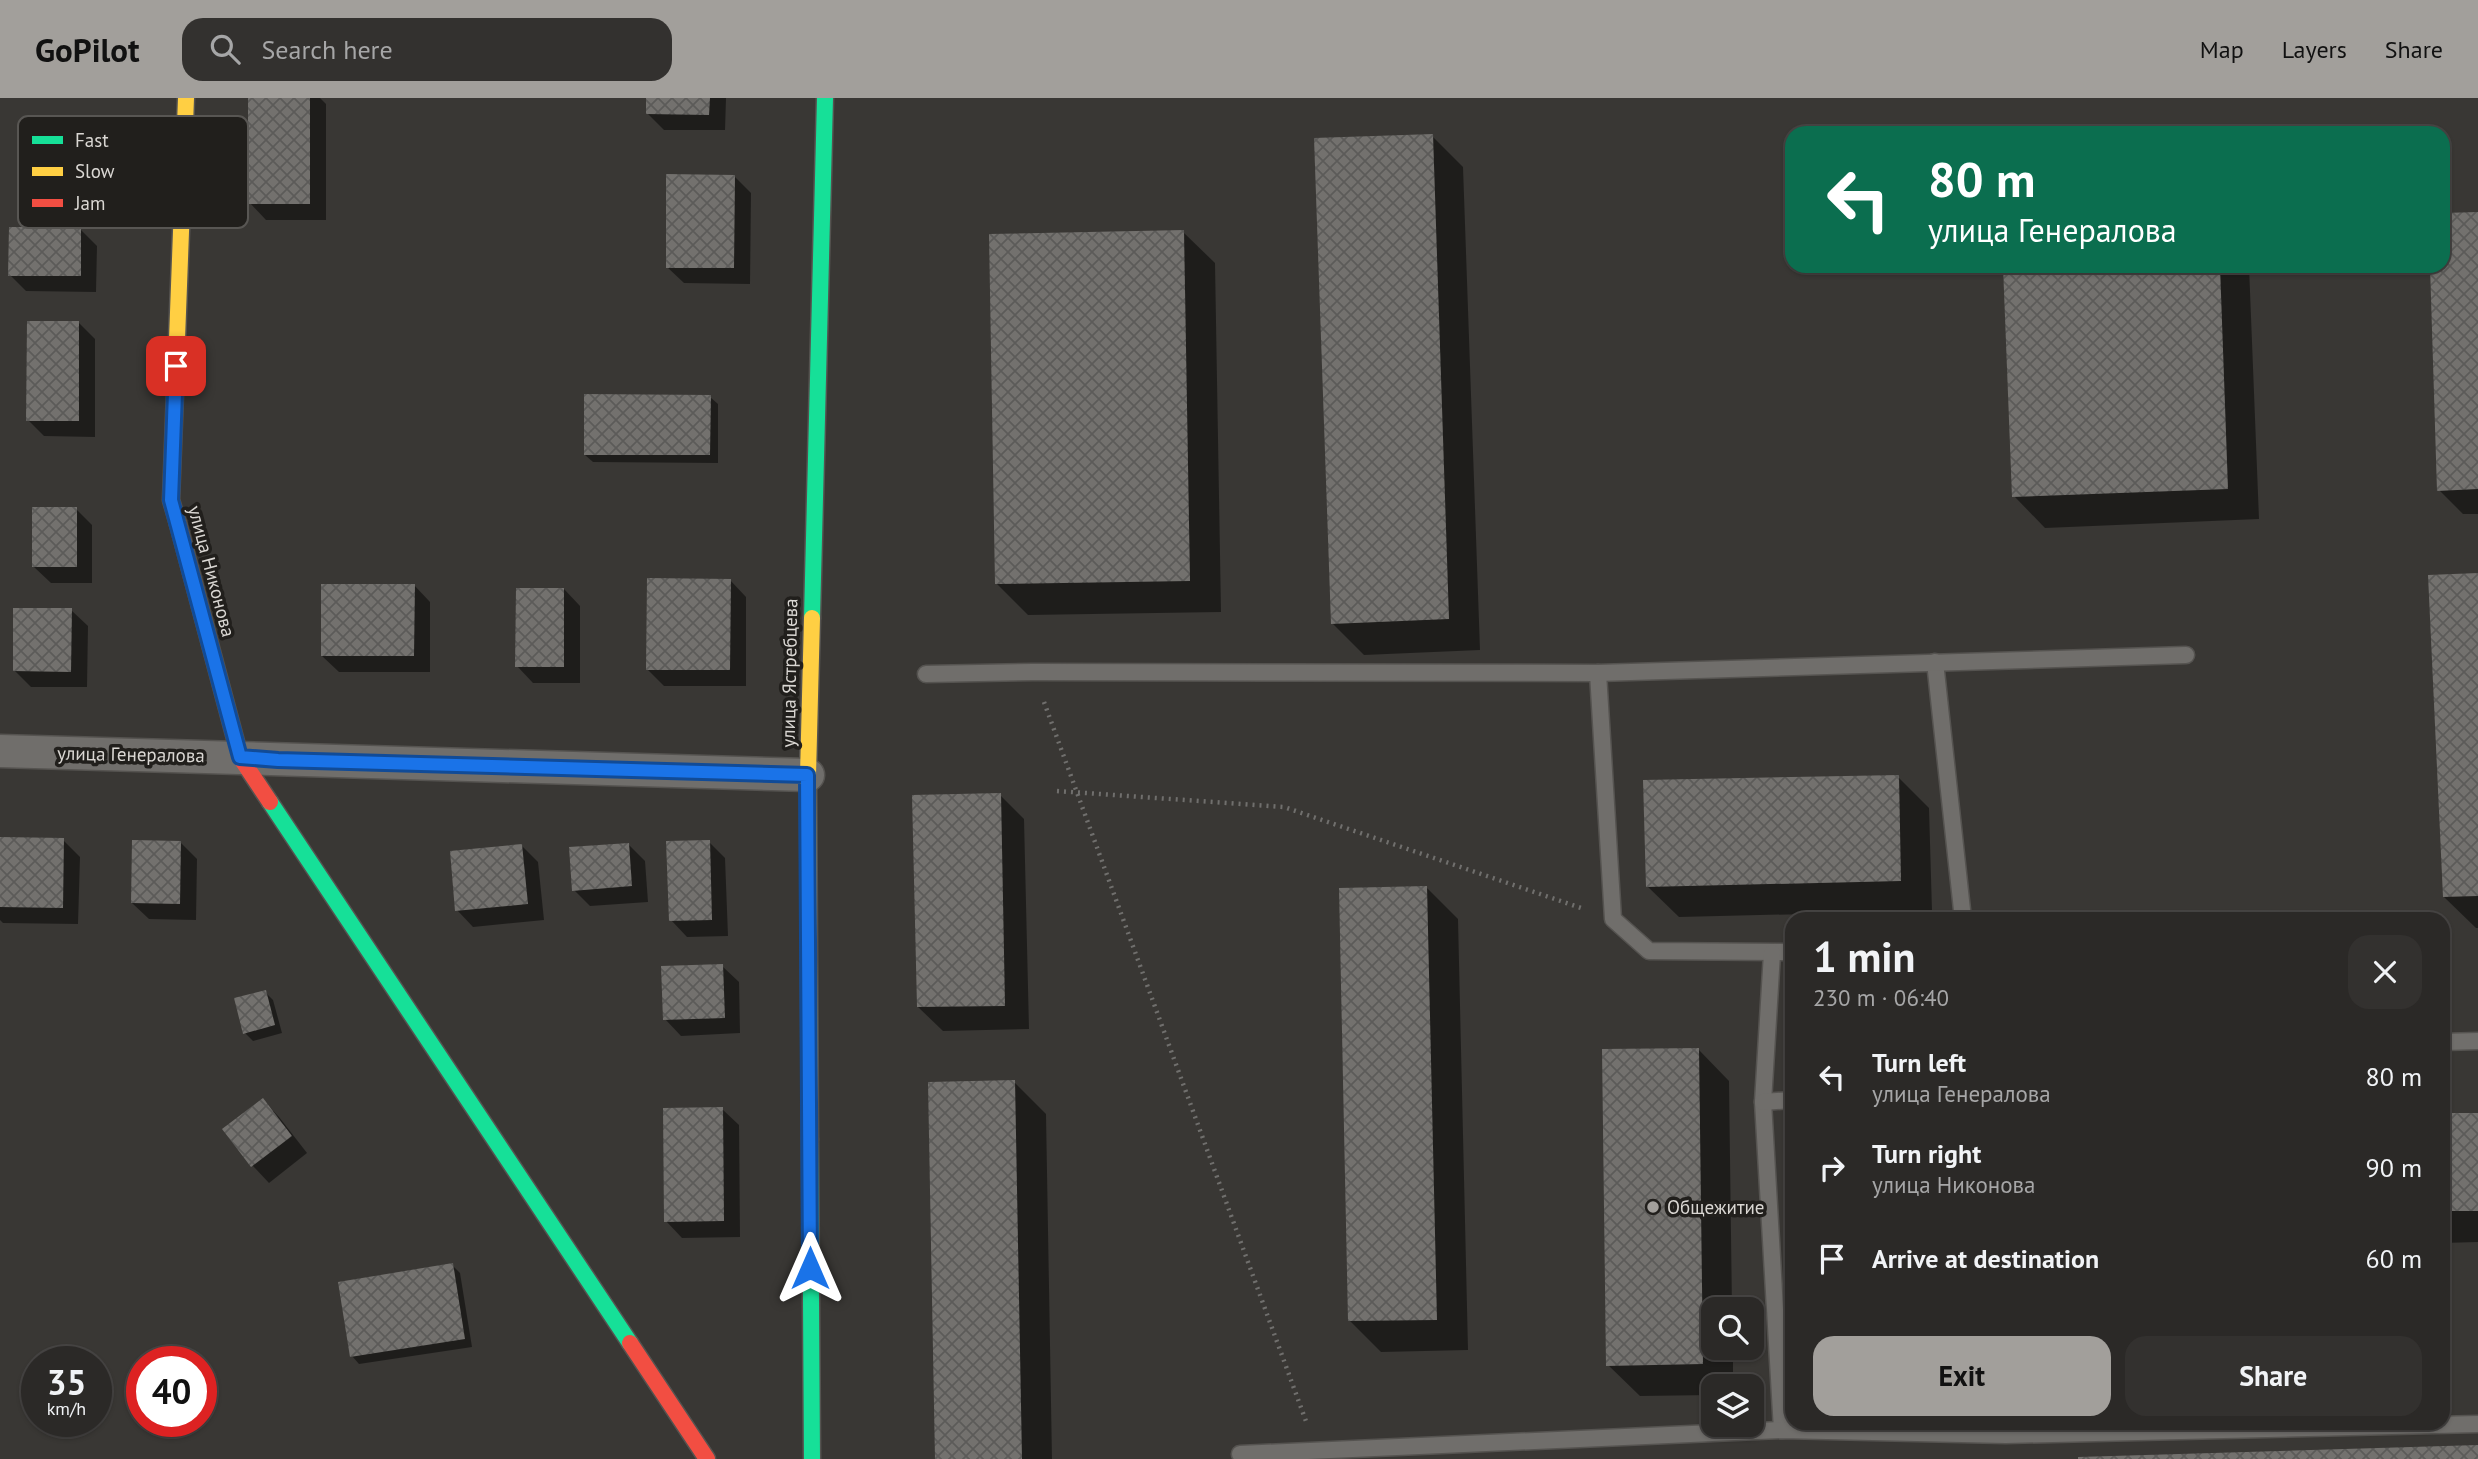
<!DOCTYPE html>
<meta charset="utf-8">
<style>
body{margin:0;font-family:"PT Sans",sans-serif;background:#33312f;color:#f1f3f6;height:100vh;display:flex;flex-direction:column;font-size:26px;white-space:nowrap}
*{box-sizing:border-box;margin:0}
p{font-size:23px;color:#a6a6a7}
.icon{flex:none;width:38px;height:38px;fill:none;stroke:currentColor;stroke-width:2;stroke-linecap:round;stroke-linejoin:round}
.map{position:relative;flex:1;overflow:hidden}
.drawer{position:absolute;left:1785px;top:814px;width:665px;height:518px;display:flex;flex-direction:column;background:#2b2927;border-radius:21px;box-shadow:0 2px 5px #0004,0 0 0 2px #474544}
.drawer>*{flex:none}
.top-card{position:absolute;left:1785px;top:28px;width:665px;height:147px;border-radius:21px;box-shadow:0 2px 5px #0004,0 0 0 2px #474544;background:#0b6e4f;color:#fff;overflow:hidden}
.tools{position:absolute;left:1701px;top:1199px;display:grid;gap:14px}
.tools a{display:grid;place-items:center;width:63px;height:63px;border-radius:14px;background:#2b2927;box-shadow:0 2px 5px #0004,0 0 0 2px #474544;font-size:35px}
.speed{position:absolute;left:21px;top:1248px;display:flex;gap:14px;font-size:35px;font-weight:700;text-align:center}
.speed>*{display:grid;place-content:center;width:91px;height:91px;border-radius:50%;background:#2b2927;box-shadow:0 2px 5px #0004,0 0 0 2px #474544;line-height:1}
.speed small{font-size:18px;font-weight:400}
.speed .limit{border:10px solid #d22;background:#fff;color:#111}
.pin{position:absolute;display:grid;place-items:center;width:60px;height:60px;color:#fff;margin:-30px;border-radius:14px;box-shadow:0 4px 10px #0006}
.me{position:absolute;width:77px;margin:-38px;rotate:0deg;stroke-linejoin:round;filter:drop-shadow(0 0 5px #0008)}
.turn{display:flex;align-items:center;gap:24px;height:147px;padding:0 28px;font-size:32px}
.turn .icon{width:91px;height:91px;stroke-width:2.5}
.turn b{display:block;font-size:49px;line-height:60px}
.round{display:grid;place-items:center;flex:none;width:74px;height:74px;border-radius:21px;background:#33312f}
.headline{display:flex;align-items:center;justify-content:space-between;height:119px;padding:0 28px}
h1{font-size:42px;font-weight:600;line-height:52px}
.cta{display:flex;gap:14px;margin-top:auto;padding:14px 28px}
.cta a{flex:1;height:80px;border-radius:21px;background:#a29f9b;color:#111;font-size:28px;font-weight:600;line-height:80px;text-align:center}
.cta a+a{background:#33312f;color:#f1f3f6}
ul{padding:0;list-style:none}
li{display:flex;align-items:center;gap:21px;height:91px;padding:0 28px}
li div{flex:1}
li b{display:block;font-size:26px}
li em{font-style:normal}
header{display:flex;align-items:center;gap:42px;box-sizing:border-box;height:98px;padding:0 35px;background:#a29f9b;color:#111}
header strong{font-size:33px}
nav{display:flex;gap:38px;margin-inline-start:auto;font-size:24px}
.search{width:490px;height:63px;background:#33312f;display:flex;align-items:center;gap:18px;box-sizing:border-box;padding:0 24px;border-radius:21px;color:#a6a6a7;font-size:26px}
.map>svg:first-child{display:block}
.shadow{fill:#0007}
.building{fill:url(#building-cross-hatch)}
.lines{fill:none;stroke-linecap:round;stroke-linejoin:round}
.lane-casing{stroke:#555350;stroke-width:19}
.street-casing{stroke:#555350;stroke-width:35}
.fast-casing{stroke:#555350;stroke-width:19}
.slow-casing{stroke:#555350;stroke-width:19}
.jam-casing{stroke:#555350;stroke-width:19}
.path{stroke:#706f6d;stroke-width:4.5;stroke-dasharray:2 5;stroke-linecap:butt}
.lane{stroke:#706e6b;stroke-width:16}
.street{stroke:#706e6b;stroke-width:32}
.fast{stroke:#16e098;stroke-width:16}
.slow{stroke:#ffcf43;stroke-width:16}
.jam{stroke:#f24e42;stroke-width:16}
.route-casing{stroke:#114b97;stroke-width:18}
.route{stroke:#1a73e8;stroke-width:12}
.poi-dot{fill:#a29f9b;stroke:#211f1c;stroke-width:2.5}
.labels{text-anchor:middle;stroke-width:7;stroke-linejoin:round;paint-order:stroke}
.street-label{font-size:19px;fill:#dad7d3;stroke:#211f1c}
.poi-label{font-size:19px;fill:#dad7d3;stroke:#211f1c;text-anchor:start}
.key{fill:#211f1c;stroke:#585653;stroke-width:2}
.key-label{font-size:19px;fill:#dad7d3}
</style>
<header>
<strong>GoPilot</strong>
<div class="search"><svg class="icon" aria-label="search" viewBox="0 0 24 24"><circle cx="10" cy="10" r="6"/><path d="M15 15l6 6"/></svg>Search here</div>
<nav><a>Map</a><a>Layers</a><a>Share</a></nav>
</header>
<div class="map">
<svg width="2478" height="1361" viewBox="0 0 2478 1361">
<defs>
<pattern id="building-cross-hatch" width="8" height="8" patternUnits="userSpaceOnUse" patternTransform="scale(1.75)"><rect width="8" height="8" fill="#73716e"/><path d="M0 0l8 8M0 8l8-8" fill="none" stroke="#5c5b59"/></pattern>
</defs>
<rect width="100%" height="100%" fill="#393734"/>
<g class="shadow">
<polygon points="250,0 320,0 326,6 326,122 266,122 250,105"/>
<polygon points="648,0 726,0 725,32 664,32 648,16"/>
<polygon points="1432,38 1463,69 1480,552 1364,557 1332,525"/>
<polygon points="734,78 751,95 750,186 684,185 667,169"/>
<polygon points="2478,115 2478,416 2463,416 2439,392 2431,168 2443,168 2443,117"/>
<polygon points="80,131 97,148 96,194 26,193 10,177"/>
<polygon points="1183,134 1215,165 1221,514 1028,517 997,486"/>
<polygon points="2005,168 2249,168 2259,421 2045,430 2014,398"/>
<polygon points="79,225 95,241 95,339 44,338 28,322"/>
<polygon points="710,299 718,306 718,365 593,364 585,357"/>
<polygon points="76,411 92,427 92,485 51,485 34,469"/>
<polygon points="2478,477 2478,830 2476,830 2444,799"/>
<polygon points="730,482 746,499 746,588 664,588 648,572"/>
<polygon points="414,487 430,504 430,574 339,574 322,558"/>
<polygon points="564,491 580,508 580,585 533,585 517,568"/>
<polygon points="71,512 88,528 87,589 31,589 15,573"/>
<polygon points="1898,679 1929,710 1932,813 1679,819 1647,788"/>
<polygon points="1000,697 1024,721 1029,931 943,933 918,909"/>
<polygon points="0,741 63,742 80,759 78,826 3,825 0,822"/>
<polygon points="180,744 197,761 196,822 149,821 132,805"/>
<polygon points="709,744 725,760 728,838 687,839 671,822"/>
<polygon points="629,747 645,763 648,804 590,808 574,792"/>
<polygon points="522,748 538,764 544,822 473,829 457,812"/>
<polygon points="1427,790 1458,821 1468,1252 1381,1254 1350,1223"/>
<polygon points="722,868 739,884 740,935 681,938 665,921"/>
<polygon points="265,894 273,902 282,935 253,943 245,935"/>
<polygon points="1698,951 1729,983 1732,1211 1713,1211 1713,1250 1733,1250 1733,1288 1713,1288 1713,1297 1640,1298 1608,1267"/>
<polygon points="1014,984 1046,1016 1052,1361 937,1361"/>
<polygon points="263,1002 279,1019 307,1055 269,1085 253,1068 225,1032"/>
<polygon points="722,1011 739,1027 740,1139 682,1140 666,1123"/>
<polygon points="2443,1017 2478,1017 2478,1144 2443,1145"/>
<polygon points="452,1167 460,1175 472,1249 359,1266 352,1258"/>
</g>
<g class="building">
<rect x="248" y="0" width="62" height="106"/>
<polygon points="646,0 710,0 709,17 646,16"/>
<polygon points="1433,36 1449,521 1331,526 1314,40"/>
<polygon points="666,76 735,77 734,170 666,170"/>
<polygon points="2478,114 2478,391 2437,393 2430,168 2443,168 2443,115"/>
<polygon points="9,129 81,129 81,178 8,178"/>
<polygon points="1184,132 1190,483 995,486 989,136"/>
<polygon points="2003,168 2220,168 2228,391 2012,399"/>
<polygon points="27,223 79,223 79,323 26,323"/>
<polygon points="584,296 711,297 710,357 584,357"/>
<rect x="32" y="409" width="45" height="60"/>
<polygon points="2478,475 2478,798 2443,799 2428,477"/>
<polygon points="647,480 731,481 730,572 646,572"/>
<polygon points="321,486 415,486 414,558 321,558"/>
<polygon points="516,490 564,490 564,569 515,569"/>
<polygon points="13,510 72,510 71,574 13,573"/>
<polygon points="1899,677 1901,783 1646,789 1643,682"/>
<polygon points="1001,695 1005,908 917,909 912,697"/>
<polygon points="0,739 64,740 63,810 0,809"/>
<polygon points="132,742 181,743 180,806 131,805"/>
<polygon points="710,742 712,822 669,823 666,743"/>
<polygon points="629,745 632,788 572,793 569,749"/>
<polygon points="522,746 528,806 455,813 450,753"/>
<polygon points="1427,788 1437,1222 1348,1223 1339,790"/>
<polygon points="723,866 725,920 663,922 661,868"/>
<polygon points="266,892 275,927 243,936 234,900"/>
<polygon points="1699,950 1703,1266 1606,1268 1602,951"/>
<polygon points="1015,982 1022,1361 935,1361 928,984"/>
<polygon points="263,1000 292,1038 251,1069 222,1031"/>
<polygon points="723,1009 724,1123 664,1124 663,1010"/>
<rect x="2443" y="1015" width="35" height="98"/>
<polygon points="453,1165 465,1241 350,1259 338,1184"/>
<polygon points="2478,1347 2478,1361 2078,1361 2078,1359"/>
</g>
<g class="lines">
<g class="lane-casing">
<g id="lane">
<polyline points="1935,564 1963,821"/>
<polyline points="1598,575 1613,821 1649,853 1792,854"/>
<polyline points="926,576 1033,574 1598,575 2186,557"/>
<polyline points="1772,855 1763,1004 1782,1332"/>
<polyline points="2443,944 2478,943"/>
<polyline points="1763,1004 1792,1002"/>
<polyline points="1240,1356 1782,1332 2006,1337 2478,1326"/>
</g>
</g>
<g class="street-casing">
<polyline id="street" points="0,653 808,677"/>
</g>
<g class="fast-casing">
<g id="fast">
<polyline points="812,520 825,0"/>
<polyline points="270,704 630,1245"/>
<polyline points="810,1041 812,1361"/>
</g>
</g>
<g class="slow-casing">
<g id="slow">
<polyline points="178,426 171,402 186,0"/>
<polyline points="810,1041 808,677 812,520"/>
</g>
</g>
<g class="jam-casing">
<g id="jam">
<polyline points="178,426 240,659 270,704"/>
<polyline points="630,1245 707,1361"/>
</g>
</g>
<g class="path">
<polyline points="1044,604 1307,1326"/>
<polyline points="1057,693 1284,709 1584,811"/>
</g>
<use href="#lane" class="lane"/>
<use href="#street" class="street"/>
<use href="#fast" class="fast"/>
<use href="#slow" class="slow"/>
<use href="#jam" class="jam"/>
</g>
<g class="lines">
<g class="route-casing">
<polyline id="route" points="176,268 171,402 240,659 278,662 807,677 810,1170"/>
</g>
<use href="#route" class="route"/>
</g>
<circle class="poi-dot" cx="1653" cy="1109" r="7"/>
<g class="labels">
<g class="street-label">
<text transform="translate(212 473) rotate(75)" y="7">улица Никонова</text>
<text transform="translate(789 575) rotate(-89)" y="7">улица Ястребцева</text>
<text transform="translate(131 656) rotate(1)" y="7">улица Генералова</text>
</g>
<g class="poi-label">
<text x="1667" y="1116">Общежитие</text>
</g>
</g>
<rect x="18" y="18" width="230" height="112" rx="10" class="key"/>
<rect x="32" y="38" width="31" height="8" fill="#16e098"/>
<rect x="32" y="69" width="31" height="9" fill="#ffcf43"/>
<rect x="32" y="101" width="31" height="8" fill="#f24e42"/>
<g class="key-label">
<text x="75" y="49">Fast</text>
<text x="75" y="80">Slow</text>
<text x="75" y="112">Jam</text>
</g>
</svg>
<div class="tools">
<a><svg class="icon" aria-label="search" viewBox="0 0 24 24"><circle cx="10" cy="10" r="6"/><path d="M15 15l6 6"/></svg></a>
<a><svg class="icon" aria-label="layers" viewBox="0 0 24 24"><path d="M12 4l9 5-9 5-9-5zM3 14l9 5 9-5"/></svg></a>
</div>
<div class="speed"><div>35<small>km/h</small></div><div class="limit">40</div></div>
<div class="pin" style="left:176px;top:268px;background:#d93025"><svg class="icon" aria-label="arrive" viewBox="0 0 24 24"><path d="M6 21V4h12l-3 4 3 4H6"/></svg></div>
<svg class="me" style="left:810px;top:1170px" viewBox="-20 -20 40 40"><path d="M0-17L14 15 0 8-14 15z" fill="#1a73e8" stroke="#fff" stroke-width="4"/></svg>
<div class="top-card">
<div class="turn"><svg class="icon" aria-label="left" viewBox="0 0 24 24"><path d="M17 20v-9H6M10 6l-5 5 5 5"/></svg><div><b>80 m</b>улица Генералова</div></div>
</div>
<section class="drawer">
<div class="headline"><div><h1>1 min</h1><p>230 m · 06:40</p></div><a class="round"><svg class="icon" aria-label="close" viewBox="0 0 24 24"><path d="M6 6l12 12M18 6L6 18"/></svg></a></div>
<ul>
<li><svg class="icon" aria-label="left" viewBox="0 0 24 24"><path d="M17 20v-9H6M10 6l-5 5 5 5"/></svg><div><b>Turn left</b><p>улица Генералова</p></div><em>80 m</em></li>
<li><svg class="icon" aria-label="right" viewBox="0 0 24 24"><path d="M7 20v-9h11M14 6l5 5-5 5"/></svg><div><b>Turn right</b><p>улица Никонова</p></div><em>90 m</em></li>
<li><svg class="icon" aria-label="arrive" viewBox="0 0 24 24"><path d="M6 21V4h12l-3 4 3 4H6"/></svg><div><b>Arrive at destination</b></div><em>60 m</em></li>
</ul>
<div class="cta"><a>Exit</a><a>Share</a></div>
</section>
</div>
